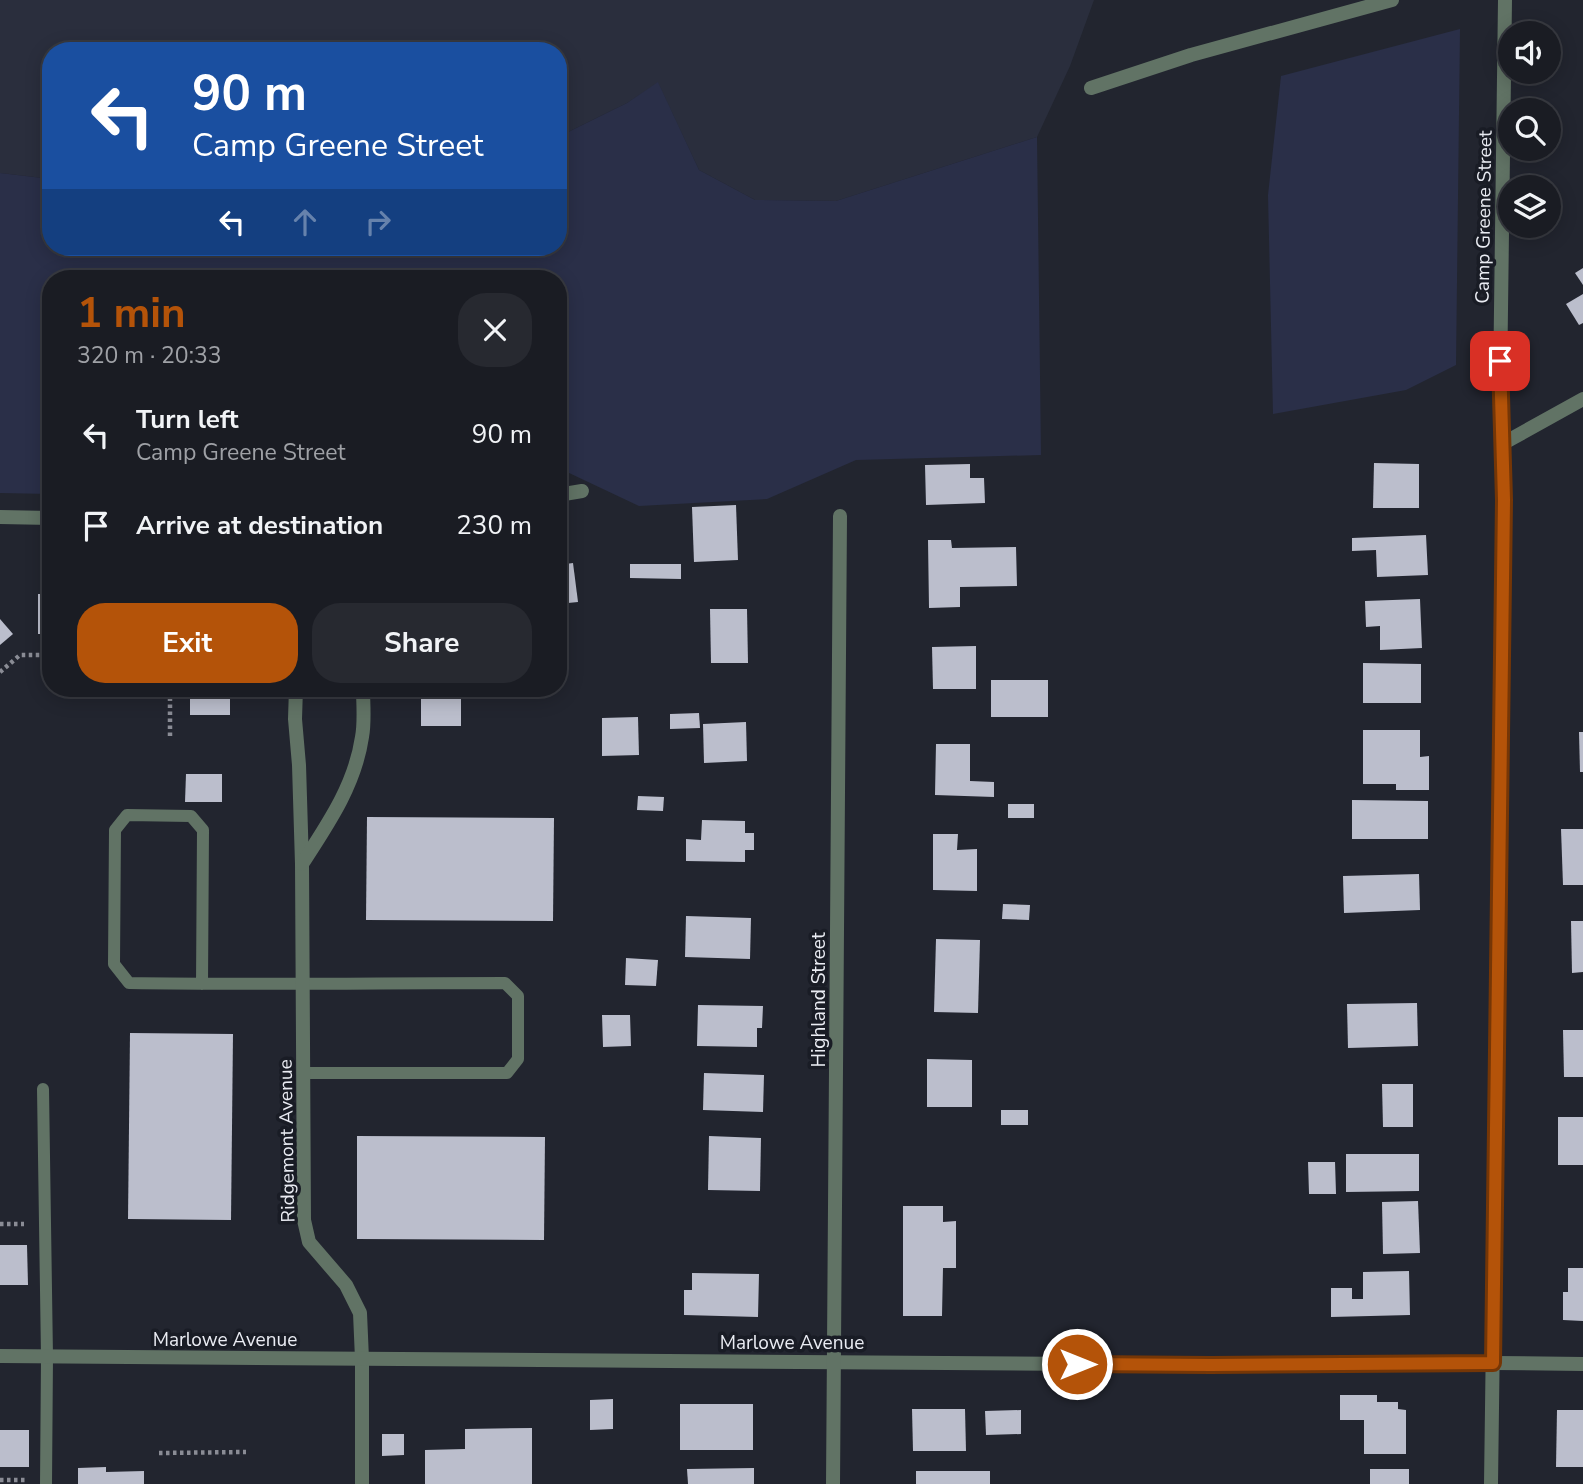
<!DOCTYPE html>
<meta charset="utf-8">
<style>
body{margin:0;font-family:"Nunito Sans",sans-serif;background:#272930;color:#f1f3f6;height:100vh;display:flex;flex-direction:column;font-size:26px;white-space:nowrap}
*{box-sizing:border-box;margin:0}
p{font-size:23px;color:#9fa1a6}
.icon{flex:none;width:38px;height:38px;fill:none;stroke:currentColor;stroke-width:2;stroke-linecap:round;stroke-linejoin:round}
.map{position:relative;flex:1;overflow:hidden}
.side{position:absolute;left:42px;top:270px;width:525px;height:427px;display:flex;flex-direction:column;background:#1a1c23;border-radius:28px;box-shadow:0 4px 18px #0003,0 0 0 2px #383a41}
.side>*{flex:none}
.top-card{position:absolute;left:42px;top:42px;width:525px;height:214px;border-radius:28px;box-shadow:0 4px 18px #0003,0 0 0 2px #383a41;background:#1a4fa0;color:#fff;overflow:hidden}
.buttons{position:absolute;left:1498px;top:21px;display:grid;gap:14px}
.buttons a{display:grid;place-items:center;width:63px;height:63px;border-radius:50%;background:#1a1c23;box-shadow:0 4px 18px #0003,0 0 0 2px #383a41;font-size:35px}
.pin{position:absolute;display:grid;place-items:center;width:60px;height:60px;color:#fff;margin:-30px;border-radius:14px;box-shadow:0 4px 10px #0006}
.me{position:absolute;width:77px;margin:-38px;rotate:90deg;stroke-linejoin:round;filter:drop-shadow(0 0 5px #0008)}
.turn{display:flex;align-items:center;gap:24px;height:147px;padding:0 35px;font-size:32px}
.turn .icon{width:91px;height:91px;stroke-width:2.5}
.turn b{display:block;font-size:49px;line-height:60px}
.lanes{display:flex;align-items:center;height:66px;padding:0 35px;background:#0003;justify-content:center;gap:35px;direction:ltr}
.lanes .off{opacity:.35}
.round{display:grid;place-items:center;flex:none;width:74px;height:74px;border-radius:28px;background:#272930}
.overview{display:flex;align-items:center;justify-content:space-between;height:119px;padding:0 35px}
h1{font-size:42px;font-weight:700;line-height:52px;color:#b45309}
.action{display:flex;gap:14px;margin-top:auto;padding:14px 35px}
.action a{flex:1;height:80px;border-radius:28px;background:#b45309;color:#fff;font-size:28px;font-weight:700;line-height:80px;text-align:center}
.action a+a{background:#272930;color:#f1f3f6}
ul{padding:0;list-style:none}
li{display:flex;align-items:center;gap:21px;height:91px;padding:0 35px}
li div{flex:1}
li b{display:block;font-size:26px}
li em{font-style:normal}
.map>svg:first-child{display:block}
.built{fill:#2a2e3d}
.green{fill:#2a2f48}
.building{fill:#bbbecc}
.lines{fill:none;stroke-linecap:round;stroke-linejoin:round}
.path{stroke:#8a8c95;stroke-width:4.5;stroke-dasharray:3.5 3.5;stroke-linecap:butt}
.lane{stroke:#617365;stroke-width:12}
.street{stroke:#617365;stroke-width:14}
.route-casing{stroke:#753606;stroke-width:18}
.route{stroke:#b45309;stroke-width:12}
.labels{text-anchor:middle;stroke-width:7;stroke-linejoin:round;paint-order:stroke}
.street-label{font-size:19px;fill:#eaecf3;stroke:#191c25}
</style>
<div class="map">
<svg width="1583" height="1484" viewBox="0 0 1583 1484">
<rect width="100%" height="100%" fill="#22252f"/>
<polygon class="built" points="0,0 1094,0 1070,66 1037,137 836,201 755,200 699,170 658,83 627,103 558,137 558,51 51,51 51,179 0,173"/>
<g class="green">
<polygon points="1460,29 1456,365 1406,390 1273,414 1268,195 1281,76"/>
<polygon points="658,82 699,170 755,200 836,201 1037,137 1041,455 856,460 767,499 639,506 567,472 558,473 558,278 51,278 51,494 0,493 0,173 51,179 51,247 558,247 558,137 627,103"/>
</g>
<g class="building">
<polygon points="1583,268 1583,285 1575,273"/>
<polygon points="1583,294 1583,323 1579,325 1566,304"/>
<polygon points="1374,463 1419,464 1419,508 1373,508"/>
<polygon points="970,464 970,478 984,478 985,503 926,505 925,465"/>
<polygon points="736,505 738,560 694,562 692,507"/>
<polygon points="1426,535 1428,575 1377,577 1376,550 1352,551 1352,538"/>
<polygon points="928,540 951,540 952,548 1016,547 1017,586 960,587 960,607 929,608"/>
<polygon points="573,563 578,602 558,604 558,565"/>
<polygon points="630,564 681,564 681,579 630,578"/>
<rect x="38" y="594" width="13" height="40"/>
<polygon points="1420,599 1422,648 1380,650 1380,626 1366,627 1365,601"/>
<polygon points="710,609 747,609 748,663 711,663"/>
<polygon points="0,619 13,634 0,645"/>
<polygon points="976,646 976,689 933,689 932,647"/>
<polygon points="1363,663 1421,664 1421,703 1363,703"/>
<rect x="991" y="680" width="57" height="37"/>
<rect x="190" y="688" width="40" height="27"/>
<rect x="421" y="688" width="40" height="38"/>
<polygon points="699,713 700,728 670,729 670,714"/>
<polygon points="638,717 639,755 602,756 602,718"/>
<polygon points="746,722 747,761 704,763 703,724"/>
<polygon points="1363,730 1420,730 1420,757 1429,756 1429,790 1396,790 1396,784 1363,784"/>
<polygon points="1579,732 1583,732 1583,772 1580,772"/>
<polygon points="936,744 970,744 970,781 994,782 994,797 935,795"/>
<polygon points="186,774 222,774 222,802 185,802"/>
<polygon points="638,796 664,797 663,811 637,810"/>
<polygon points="1352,800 1428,801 1428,839 1352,839"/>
<rect x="1008" y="804" width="26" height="14"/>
<polygon points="367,817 554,818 553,921 366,920"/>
<polygon points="702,820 745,821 745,833 754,833 754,850 745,850 745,862 686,861 686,839 701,840"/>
<polygon points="1561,829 1583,829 1583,885 1563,885"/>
<polygon points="933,834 958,834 957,850 977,849 977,891 933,890"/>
<polygon points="1419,874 1420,910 1344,913 1343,876"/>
<polygon points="1003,904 1030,905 1029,920 1002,919"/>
<polygon points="686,916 751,918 750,959 685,957"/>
<polygon points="1571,921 1583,921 1583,972 1572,973"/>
<polygon points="936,939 980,940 978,1013 934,1012"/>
<polygon points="626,958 658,960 656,986 625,985"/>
<polygon points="1417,1003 1418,1046 1348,1048 1347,1004"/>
<polygon points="698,1005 763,1006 762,1028 757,1028 757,1047 697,1046"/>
<polygon points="602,1015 630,1015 631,1046 603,1047"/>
<polygon points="1563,1030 1583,1030 1583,1077 1564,1077"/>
<polygon points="130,1033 233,1034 231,1220 128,1219"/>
<polygon points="927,1059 972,1060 972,1107 927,1107"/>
<polygon points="704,1073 764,1075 763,1112 703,1110"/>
<polygon points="1382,1084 1413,1084 1413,1127 1383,1127"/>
<rect x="1001" y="1110" width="27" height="15"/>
<rect x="1558" y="1117" width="25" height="48"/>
<polygon points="357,1136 545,1137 544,1240 357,1239"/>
<polygon points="709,1136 761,1138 760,1191 708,1190"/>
<polygon points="1346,1154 1419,1154 1419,1191 1346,1192"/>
<polygon points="1308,1162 1335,1162 1336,1194 1309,1194"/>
<polygon points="1418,1201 1420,1253 1383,1254 1382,1202"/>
<polygon points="903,1206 943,1206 943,1222 956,1221 956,1268 943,1268 942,1316 903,1316"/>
<polygon points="0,1245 27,1245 28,1285 0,1285"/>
<polygon points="1568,1268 1583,1268 1583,1321 1563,1320 1563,1292 1568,1292"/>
<polygon points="1409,1271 1410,1315 1331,1317 1331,1288 1352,1288 1352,1299 1363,1299 1363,1272"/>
<polygon points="692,1273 759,1274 758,1317 684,1315 684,1290 692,1290"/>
<polygon points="1340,1395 1377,1395 1377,1402 1398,1402 1398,1409 1406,1410 1406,1454 1364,1454 1364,1420 1340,1420"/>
<polygon points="613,1399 613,1429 590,1430 590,1400"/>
<rect x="680" y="1404" width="73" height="46"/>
<polygon points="912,1409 965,1409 966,1451 913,1451"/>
<polygon points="1021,1410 1021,1434 986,1435 985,1411"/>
<polygon points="1557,1410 1583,1410 1583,1467 1556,1467"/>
<polygon points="532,1428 532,1484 425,1484 425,1450 465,1449 465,1429"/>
<rect x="0" y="1430" width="29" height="37"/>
<polygon points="382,1434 404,1434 404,1455 382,1456"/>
<polygon points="106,1467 106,1472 144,1471 144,1484 78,1484 78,1468"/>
<polygon points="754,1468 754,1484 688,1484 687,1469"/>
<rect x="1370" y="1469" width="39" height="15"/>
<rect x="916" y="1471" width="74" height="13"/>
</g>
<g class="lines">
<g class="path">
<polyline points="0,672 20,655 51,655"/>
<polyline points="170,736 170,688"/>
<polyline points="0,1224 24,1224"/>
<polyline points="159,1453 246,1452"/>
<polyline points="0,1480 25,1480 25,1483"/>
</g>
<g class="lane">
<path d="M202,984L203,830L191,816L127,815L115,830L114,964L129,983C254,985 379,983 505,983L518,996V1059L507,1073H303"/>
<polyline points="43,1089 47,1357 46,1484"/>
</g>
<g class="street">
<polyline points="1091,88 1191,55 1392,0"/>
<polyline points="1502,444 1583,399"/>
<polyline points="558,495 582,491"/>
<polyline points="0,517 51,518"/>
<polyline points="296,688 295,719 299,765 302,864 304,1220 309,1242 346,1285 360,1313 362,1359 362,1484"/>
<path d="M302,864C328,824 355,785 362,737C365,721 363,704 363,688"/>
<polyline points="0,1356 1211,1365 1493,1363 1583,1364"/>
<polyline points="833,1484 840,516"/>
<polyline points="1491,1484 1504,500 1500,387 1505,0"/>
</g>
</g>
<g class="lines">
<g class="route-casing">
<polyline id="route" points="1077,1364 1211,1365 1493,1363 1504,500 1500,361"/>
</g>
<use href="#route" class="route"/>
</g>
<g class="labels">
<g class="street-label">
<text transform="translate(1483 217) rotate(-89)" y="7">Camp Greene Street</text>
<text transform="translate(818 1000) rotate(-90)" y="7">Highland Street</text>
<text transform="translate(286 1141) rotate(-91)" y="7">Ridgemont Avenue</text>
<text x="225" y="1346">Marlowe Avenue</text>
<text x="792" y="1349">Marlowe Avenue</text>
</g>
</g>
</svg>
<div class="buttons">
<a><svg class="icon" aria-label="sound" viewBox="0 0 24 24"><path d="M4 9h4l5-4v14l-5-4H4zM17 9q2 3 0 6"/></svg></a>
<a><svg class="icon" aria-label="search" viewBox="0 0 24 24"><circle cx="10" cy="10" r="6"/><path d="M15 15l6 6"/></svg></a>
<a><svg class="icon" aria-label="layers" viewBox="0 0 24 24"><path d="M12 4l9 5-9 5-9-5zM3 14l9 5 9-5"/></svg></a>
</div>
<div class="pin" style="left:1500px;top:361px;background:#d93025"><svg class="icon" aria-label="arrive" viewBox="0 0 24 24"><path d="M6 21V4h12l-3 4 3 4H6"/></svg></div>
<svg class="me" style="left:1077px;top:1364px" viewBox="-20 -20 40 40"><circle r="17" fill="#b45309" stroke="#fff" stroke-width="3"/><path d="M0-11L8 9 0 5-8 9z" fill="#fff"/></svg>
<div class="top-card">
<div class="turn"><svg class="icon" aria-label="left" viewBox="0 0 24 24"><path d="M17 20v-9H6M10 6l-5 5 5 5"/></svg><div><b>90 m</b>Camp Greene Street</div></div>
<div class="lanes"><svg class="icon" aria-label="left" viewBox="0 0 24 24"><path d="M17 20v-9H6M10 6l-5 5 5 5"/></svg><svg class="icon off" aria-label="ahead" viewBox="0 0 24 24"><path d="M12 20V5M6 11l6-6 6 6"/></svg><svg class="icon off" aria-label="right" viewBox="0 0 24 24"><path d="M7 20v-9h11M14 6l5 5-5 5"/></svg></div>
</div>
<section class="side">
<div class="overview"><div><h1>1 min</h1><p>320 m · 20:33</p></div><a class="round"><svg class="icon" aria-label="close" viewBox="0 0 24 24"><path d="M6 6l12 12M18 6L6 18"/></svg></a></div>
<ul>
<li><svg class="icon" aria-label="left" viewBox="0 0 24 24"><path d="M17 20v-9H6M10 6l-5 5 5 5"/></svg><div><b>Turn left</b><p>Camp Greene Street</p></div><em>90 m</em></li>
<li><svg class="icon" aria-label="arrive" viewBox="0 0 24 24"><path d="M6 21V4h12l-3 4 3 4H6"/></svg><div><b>Arrive at destination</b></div><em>230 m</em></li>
</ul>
<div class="action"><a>Exit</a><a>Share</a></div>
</section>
</div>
